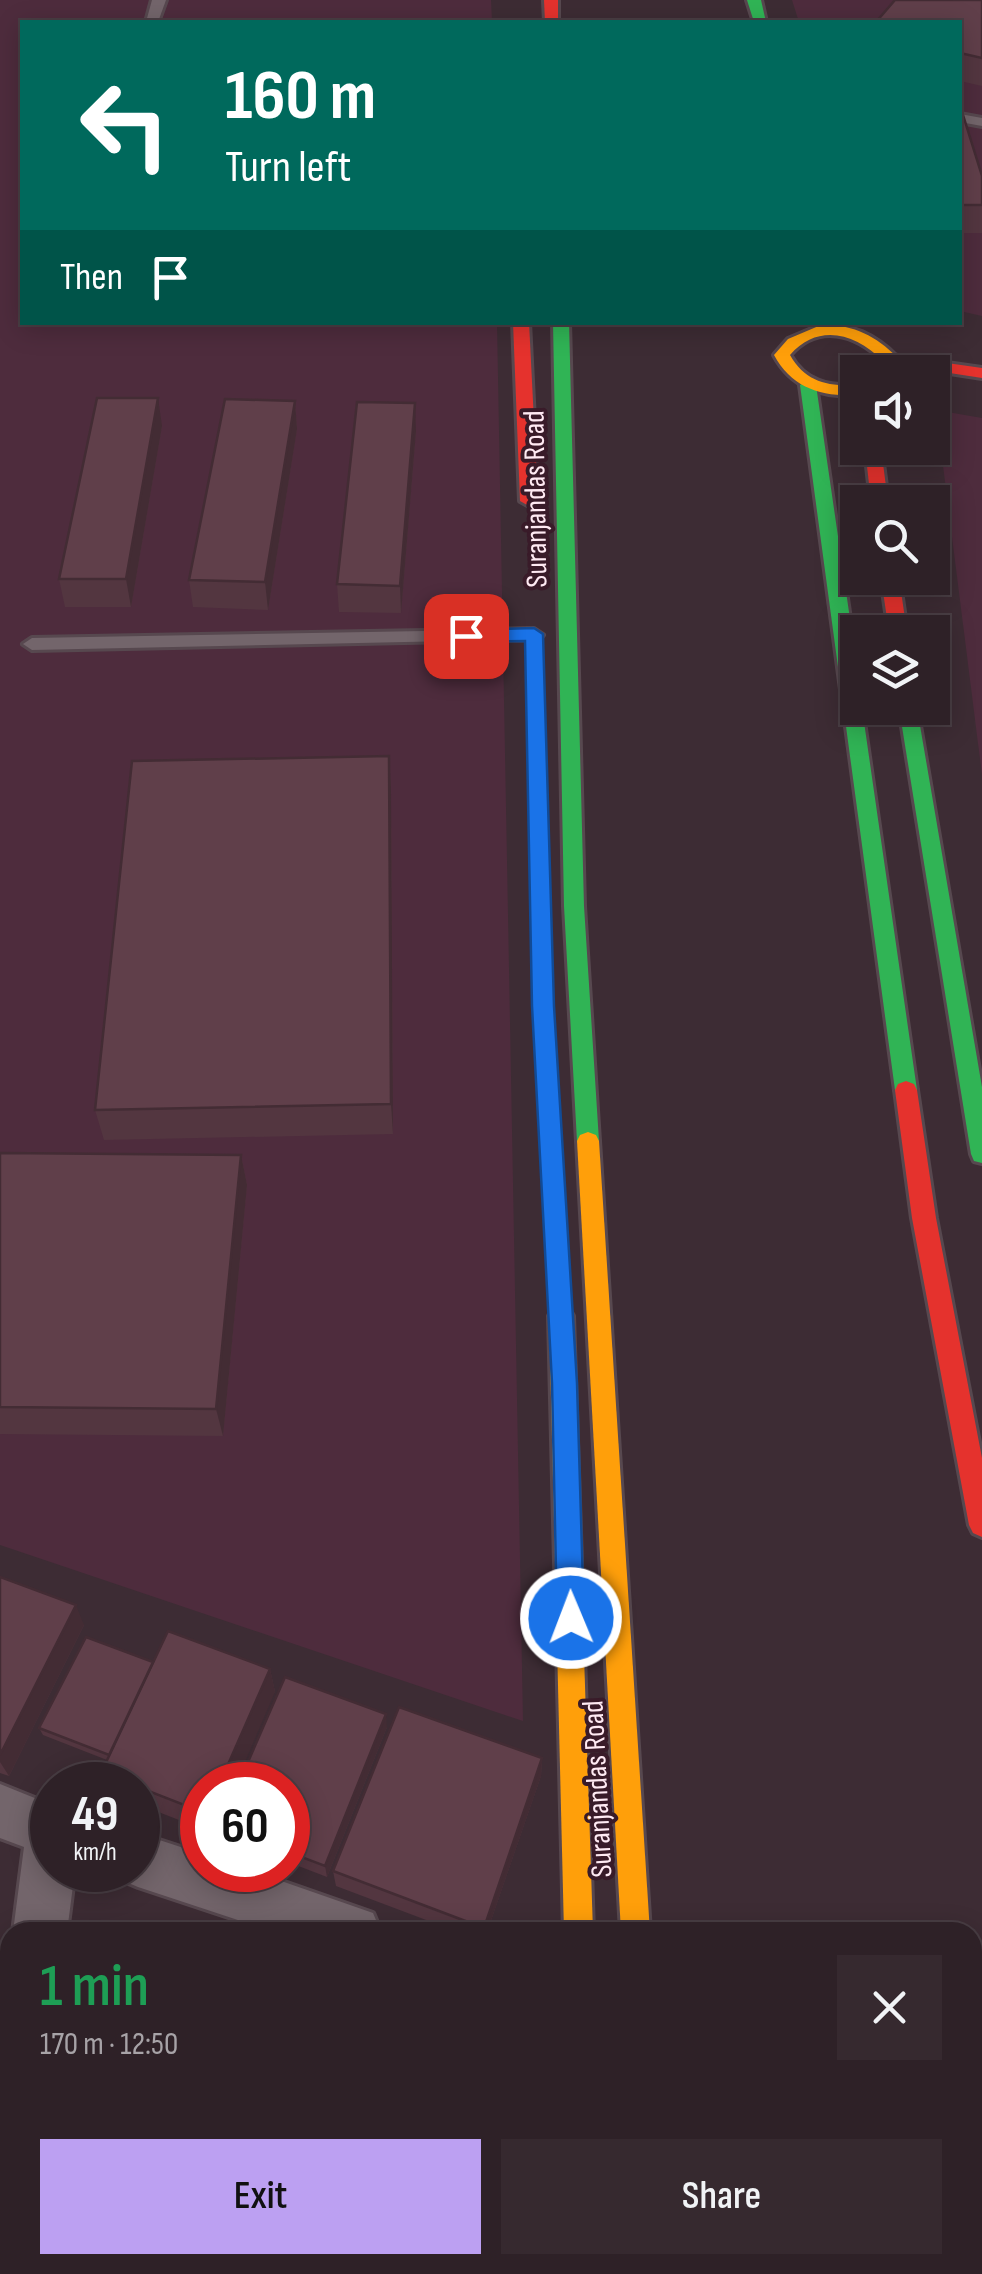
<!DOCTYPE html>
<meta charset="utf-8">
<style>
body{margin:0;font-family:"Sofia Sans Condensed",sans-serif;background:#36292f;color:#f1f3f6;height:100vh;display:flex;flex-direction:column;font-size:38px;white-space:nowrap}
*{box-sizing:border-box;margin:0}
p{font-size:32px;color:#a7a3a7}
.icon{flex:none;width:55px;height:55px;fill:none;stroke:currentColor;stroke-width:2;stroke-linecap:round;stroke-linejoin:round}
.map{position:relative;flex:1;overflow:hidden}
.panel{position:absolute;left:0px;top:1922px;width:982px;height:352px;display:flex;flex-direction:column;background:#2e2127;border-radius:30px 30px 0 0;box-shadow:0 5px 25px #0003,0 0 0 2px #493e44}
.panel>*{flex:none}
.top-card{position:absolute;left:20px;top:20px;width:942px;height:305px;border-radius:0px;box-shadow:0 5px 25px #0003,0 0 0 2px #493e44;background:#00695c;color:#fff;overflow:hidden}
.tools{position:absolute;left:840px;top:355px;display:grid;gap:20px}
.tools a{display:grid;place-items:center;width:110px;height:110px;border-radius:0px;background:#2e2127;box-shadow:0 5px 25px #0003,0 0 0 2px #493e44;font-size:50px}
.speed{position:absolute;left:30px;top:1762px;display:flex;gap:20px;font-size:50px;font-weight:700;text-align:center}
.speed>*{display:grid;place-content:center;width:130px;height:130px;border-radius:50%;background:#2e2127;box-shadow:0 5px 25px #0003,0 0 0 2px #493e44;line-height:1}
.speed small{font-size:25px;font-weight:400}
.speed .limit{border:15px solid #d22;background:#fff;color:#111}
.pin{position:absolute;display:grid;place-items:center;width:85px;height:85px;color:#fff;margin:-42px;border-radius:20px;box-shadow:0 5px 15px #0006}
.me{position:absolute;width:110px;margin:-55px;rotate:359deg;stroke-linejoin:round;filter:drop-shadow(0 0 8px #0008)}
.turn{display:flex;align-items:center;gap:35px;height:210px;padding:0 40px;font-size:45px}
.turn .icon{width:130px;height:130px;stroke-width:2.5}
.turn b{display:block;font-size:70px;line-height:85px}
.then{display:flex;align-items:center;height:95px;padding:0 40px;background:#0003;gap:20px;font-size:38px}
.round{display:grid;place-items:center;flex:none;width:105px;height:105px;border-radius:0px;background:#36292f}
.headline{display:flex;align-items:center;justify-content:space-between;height:170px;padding:0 40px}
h1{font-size:60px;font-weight:600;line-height:75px;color:#1e9e55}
.button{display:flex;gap:20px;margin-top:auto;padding:20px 40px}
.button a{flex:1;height:115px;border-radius:0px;background:#bca0f2;color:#111;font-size:40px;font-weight:600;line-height:115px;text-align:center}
.button a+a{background:#36292f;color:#f1f3f6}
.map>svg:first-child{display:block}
.built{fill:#4e2c3d}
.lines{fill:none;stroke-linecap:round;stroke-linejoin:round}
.lane-casing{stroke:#57484f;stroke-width:6}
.street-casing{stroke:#57484f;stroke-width:6}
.fast-casing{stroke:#57484f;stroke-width:6}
.slow-casing{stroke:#57484f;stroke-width:6}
.jam-casing{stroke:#57484f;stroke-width:6}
.lane{fill:#73656b;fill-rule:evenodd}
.street{fill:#73656b;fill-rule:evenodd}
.fast{fill:#30b455;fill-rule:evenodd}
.slow{fill:#ff9f0a;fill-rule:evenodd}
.jam{fill:#e5322d;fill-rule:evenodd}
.wall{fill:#533640}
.shaded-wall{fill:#432c34}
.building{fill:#603f4a;stroke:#432c34;stroke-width:2.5}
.route{fill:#1a73e8;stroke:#114b97;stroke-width:2.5}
.labels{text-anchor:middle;stroke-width:8;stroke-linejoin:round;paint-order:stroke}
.street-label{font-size:30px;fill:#ffeaf3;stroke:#391b29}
</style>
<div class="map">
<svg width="982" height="2274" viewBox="0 0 982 2274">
<rect width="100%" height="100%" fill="#3d2c34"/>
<g class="built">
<polygon points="0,0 491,0 492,22 22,22 22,322 497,323 523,1721 0,1545"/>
<polygon points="792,0 982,0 982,316 960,311 960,22 799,22"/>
<polygon points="936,410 982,418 982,775"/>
</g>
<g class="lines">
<g class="lane-casing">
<g id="lane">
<polygon points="152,0 166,0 158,22 146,22"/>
<polygon points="960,114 982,118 982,126 960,122"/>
<polygon points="534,629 543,635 540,639 32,650 23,644 32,638"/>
</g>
</g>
<g class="street-casing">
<g id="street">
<polygon points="0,1784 52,1805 52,1870 75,1870 67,1932 13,1932 24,1847 0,1838"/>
<polygon points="138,1833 202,1854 202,1870 250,1870 373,1913 381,1932 274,1932 138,1887 119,1879 115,1870 138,1870"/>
<polygon points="10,2129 10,2259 0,2263 0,2133"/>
<rect x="489" y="2265" width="60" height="9"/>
</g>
</g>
<g class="fast-casing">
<g id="fast">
<polygon points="747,0 761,0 766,22 754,22"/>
<polygon points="553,322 569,322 584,906 599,1141 596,1147 580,1147 577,1141 564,906"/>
<polygon points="808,380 816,385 858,674 858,708 862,708 917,1090 914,1096 898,1096 895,1090 800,385"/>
<polygon points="899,708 917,708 982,1087 982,1163 974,1161 971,1154"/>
<polygon points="639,2265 671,2265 672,2274 640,2274"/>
</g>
</g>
<g class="slow-casing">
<g id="slow">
<path d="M821,325C852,324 875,335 897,357V372H881L883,361C855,333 818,323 790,355C805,382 829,387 858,385V395C821,397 792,388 774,355L788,339Z"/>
<polygon points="588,1132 596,1135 599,1141 650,1932 621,1932 577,1141 580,1135"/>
<polygon points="561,1306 569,1309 573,1316 593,1932 564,1932 549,1316 553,1309"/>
<polygon points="570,2265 602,2265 603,2274 571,2274"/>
</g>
</g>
<g class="jam-casing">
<g id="jam">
<polygon points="544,0 558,0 558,22 545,22"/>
<polygon points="513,322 529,322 538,501 529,506 520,501"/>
<polygon points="891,355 982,368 982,378 885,363 885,357"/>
<polygon points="865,448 881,448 888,502 871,502"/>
<polygon points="881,578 899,578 907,632 889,632"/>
<polygon points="906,1081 914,1084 917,1090 936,1218 982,1458 982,1537 973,1533 969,1525 912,1218 895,1090 898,1084"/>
<polygon points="917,2265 961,2265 957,2274 913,2274"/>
</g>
</g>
<use href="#lane" class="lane"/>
<use href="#street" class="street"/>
<use href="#fast" class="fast"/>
<use href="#slow" class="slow"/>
<use href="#jam" class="jam"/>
</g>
<g class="wall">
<polygon points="982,0 982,86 960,81 960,22"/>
<polygon points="960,115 982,176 982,233 960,233"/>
<polygon points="295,401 297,429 268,610 193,607 189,580"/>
<polygon points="162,426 131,607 65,607 59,579"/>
<polygon points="416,431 401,613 339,612 337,584"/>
<polygon points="389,756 391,789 393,1134 104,1140 95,1110"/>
<polygon points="0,1153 241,1155 247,1185 223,1436 0,1434"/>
<polygon points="0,1577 84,1625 9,1776 0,1773"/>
<polygon points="153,1662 270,1669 275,1692 202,1785 202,1829 138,1804 138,1785 107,1785 101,1773 107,1760 43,1735 39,1728"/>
<polygon points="387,1727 327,1877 288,1862 288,1785"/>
<polygon points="542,1758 541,1776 487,1932 458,1932 336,1886 333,1871"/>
</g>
<g class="shaded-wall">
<polygon points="158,398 162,426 131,607 126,579"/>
<polygon points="295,401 297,429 268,610 265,582"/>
<polygon points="415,403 416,431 401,613 400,586"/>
<polygon points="389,756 391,789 393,1134 391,1104"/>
<polygon points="241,1155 247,1185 223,1436 216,1409"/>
<polygon points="76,1605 84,1625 9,1776 0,1762 0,1755"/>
<polygon points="270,1669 275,1692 235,1785 219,1785"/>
<polygon points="386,1714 387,1727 327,1877 325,1866"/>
<polygon points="542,1758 541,1776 487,1932 484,1932 484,1928"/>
<rect x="230" y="2265" width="5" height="9"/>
</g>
<g class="building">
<polygon points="895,0 982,0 982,58 960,53 960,22 876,22"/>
<polygon points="960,115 963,115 982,176 982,205 960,205"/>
<polygon points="97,398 158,398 126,579 59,579"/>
<polygon points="225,399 295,401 265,582 189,580"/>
<polygon points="357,402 415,403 400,586 337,584"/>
<polygon points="389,756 391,1104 95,1110 132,761"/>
<polygon points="0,1153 241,1155 216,1409 0,1407"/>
<polygon points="0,1577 76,1605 0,1755"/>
<polygon points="168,1631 270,1669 219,1785 202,1785 202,1812 138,1787 138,1785 132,1785 101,1773"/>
<polygon points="86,1637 153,1662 109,1755 39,1728"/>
<polygon points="285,1677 386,1714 325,1866 288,1852 288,1785 238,1785"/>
<polygon points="399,1707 542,1758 484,1928 333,1871"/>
<polygon points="119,2265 230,2265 230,2274 118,2274"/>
<polygon points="240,2268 431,2271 431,2274 239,2274"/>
</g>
<polygon class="route" points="534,628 543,634 554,1006 577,1383 584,1618 580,1628 571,1631 561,1628 557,1618 552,1383 532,1006 525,641 466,642 456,636 466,630"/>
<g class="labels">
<g class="street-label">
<text transform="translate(535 499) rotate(-91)" y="10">Suranjandas Road</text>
<text transform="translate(597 1789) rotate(-93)" y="10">Suranjandas Road</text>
</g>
</g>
</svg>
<div class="tools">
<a><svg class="icon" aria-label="sound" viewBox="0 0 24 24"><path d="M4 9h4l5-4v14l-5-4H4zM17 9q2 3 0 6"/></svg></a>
<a><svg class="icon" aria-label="search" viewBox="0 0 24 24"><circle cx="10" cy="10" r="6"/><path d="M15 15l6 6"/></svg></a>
<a><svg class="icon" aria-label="layers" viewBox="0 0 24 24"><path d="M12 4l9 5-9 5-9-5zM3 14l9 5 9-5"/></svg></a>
</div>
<div class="speed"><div>49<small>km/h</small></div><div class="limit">60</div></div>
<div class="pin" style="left:466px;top:636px;background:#d93025"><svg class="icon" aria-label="arrive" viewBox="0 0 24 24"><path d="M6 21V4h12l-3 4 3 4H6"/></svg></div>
<svg class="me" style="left:571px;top:1618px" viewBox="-20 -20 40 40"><circle r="17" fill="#1a73e8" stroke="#fff" stroke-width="3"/><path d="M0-11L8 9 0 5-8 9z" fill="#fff"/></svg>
<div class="top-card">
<div class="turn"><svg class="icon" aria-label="left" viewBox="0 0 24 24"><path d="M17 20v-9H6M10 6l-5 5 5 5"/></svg><div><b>160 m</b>Turn left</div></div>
<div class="then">Then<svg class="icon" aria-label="arrive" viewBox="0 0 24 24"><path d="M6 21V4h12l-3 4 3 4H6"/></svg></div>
</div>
<section class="panel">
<div class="headline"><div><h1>1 min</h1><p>170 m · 12:50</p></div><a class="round"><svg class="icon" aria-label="close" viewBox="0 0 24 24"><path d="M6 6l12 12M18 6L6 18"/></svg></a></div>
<div class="button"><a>Exit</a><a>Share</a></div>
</section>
</div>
